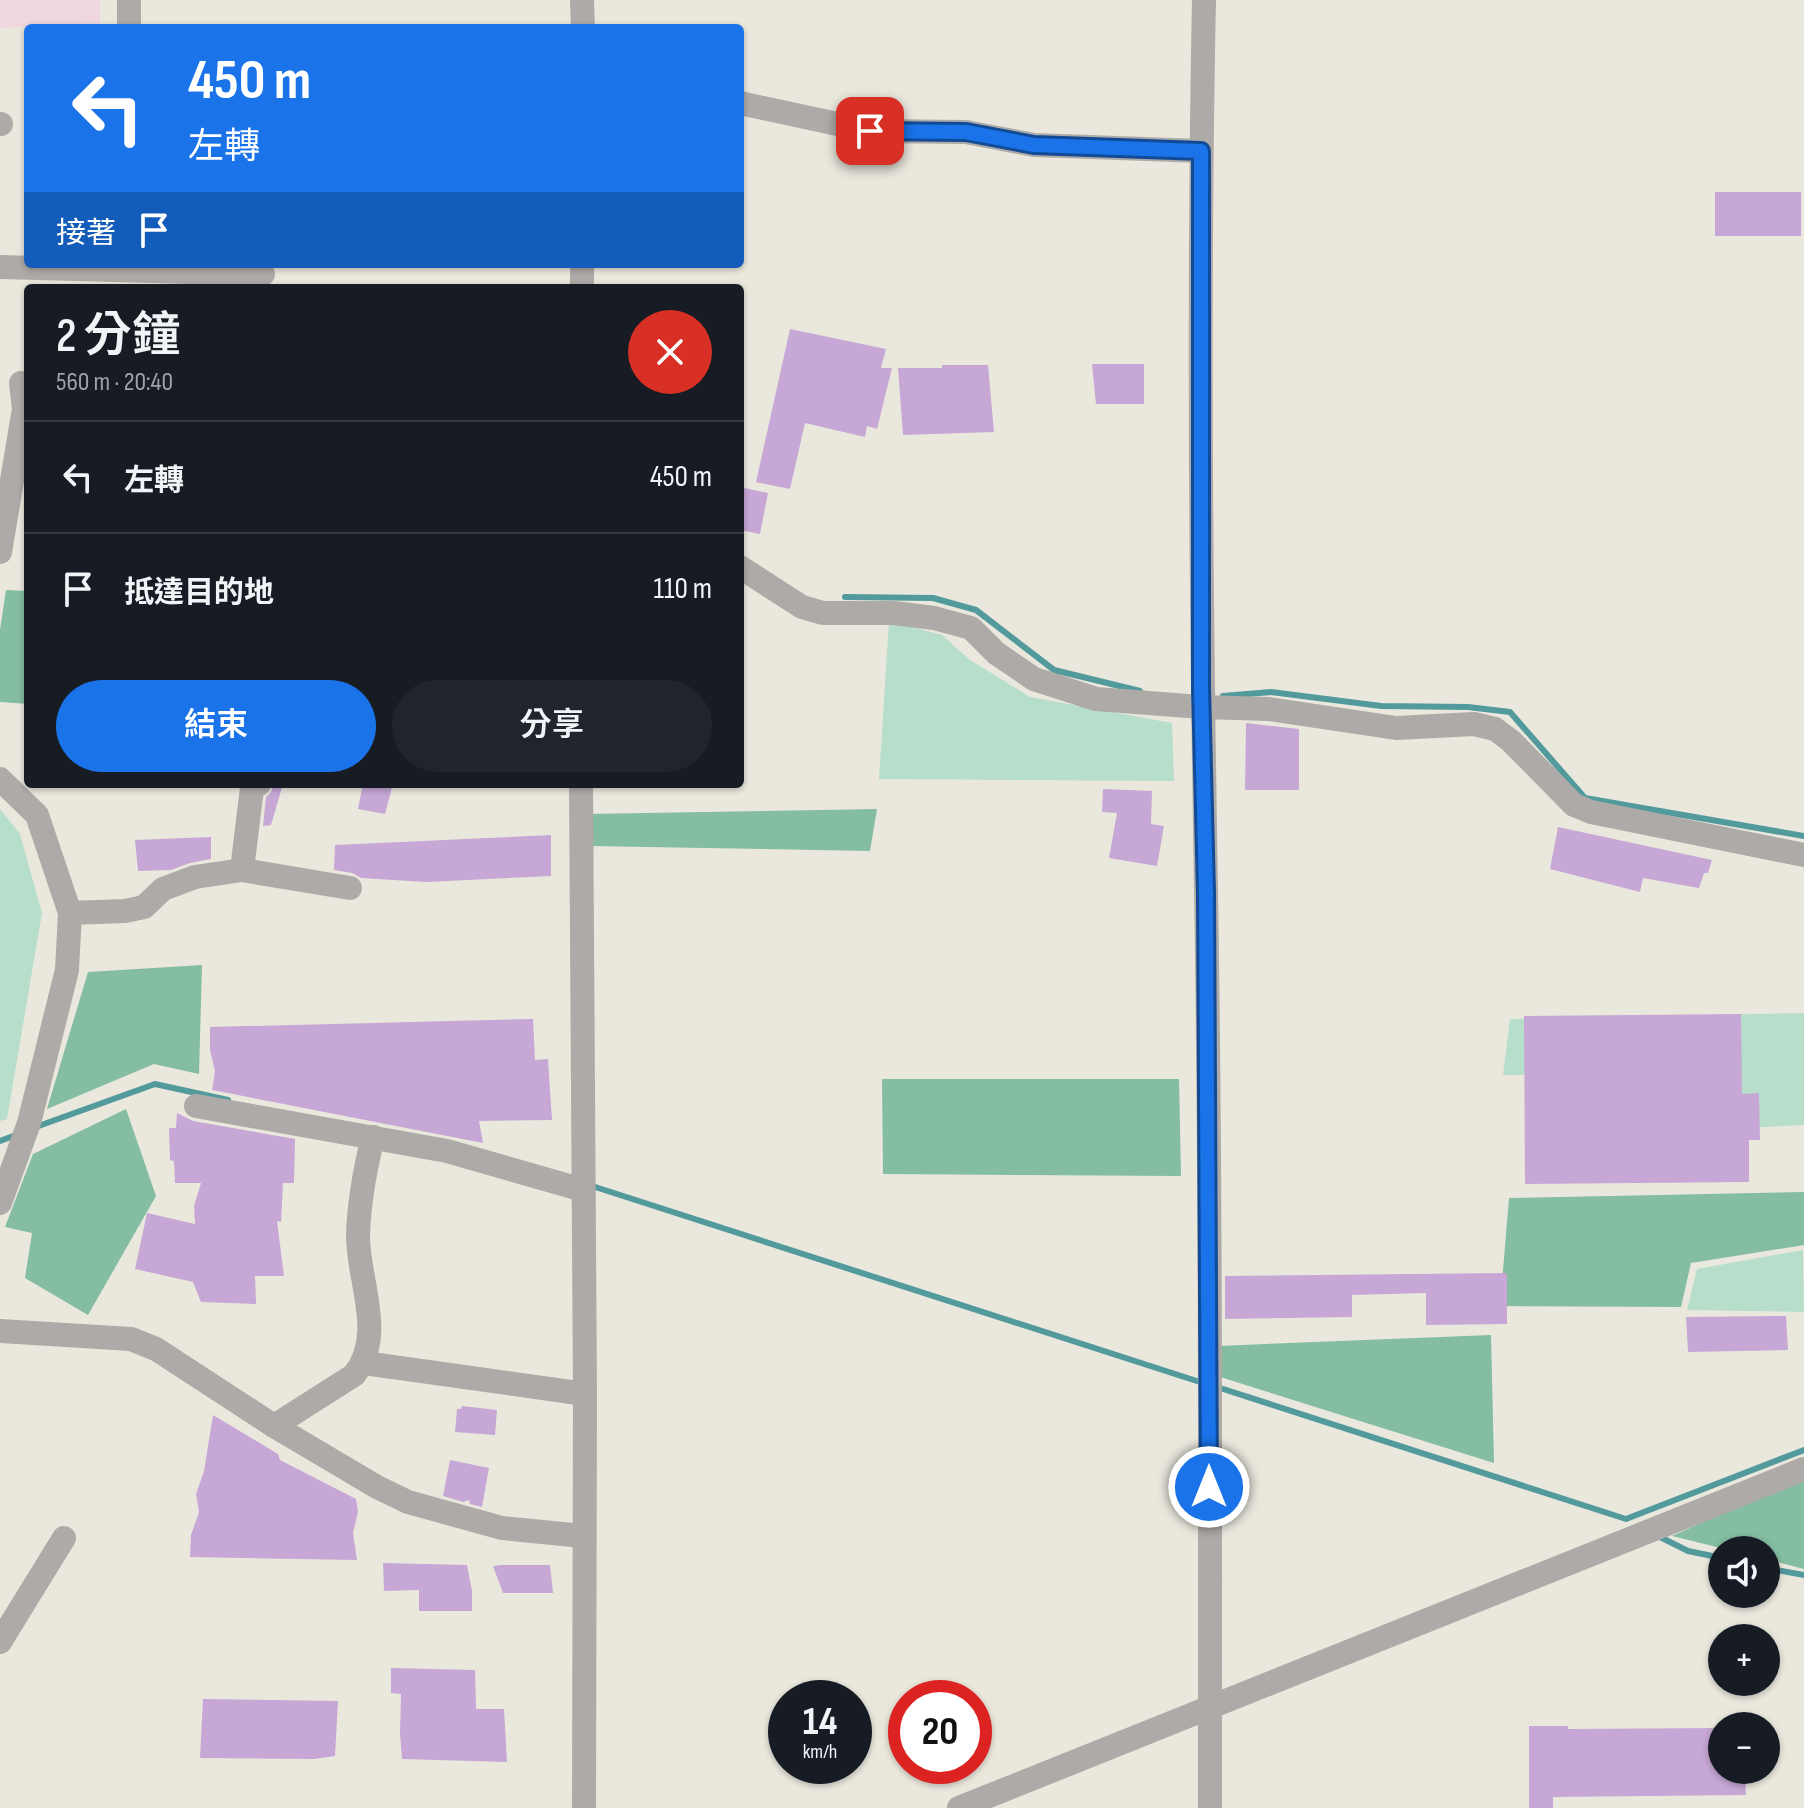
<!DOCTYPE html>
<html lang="zh-TW">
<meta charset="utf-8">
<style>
body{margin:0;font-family:"Sofia Sans Condensed","Noto Sans TC",sans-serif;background:#20242c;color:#f1f3f6;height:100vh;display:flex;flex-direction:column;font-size:30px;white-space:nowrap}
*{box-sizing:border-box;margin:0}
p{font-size:26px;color:#9ea1a6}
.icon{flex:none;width:44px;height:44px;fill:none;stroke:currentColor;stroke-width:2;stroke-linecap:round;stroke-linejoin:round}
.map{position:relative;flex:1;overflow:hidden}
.drawer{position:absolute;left:24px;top:284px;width:720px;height:504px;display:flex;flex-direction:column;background:#171b24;border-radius:8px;box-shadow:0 2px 6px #0004}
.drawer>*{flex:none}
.top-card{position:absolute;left:24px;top:24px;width:720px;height:244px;border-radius:8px;box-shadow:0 2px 6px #0004;background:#1a73e8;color:#fff;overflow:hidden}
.tools{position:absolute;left:1708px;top:1536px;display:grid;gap:16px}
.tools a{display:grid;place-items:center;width:72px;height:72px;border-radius:50%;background:#171b24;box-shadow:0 2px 6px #0004;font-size:40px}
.speed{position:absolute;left:768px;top:1680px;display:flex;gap:16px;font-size:40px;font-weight:700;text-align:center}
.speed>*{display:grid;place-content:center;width:104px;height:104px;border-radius:50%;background:#171b24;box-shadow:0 2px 6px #0004;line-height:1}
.speed small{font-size:20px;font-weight:400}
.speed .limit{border:12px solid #d22;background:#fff;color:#111}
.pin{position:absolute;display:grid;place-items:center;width:68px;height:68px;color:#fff;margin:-34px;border-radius:16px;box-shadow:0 4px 12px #0006}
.me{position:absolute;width:88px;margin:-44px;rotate:0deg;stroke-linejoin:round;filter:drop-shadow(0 0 6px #0008)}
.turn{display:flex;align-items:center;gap:28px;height:168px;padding:0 32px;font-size:36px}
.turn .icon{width:104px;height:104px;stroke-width:2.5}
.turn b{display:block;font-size:56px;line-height:68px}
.then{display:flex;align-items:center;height:76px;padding:0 32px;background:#0003;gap:16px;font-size:30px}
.round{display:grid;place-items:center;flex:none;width:84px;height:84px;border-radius:42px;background:#20242c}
.head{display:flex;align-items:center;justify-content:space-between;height:136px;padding:0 32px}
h1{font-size:48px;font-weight:600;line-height:60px}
.button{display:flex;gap:16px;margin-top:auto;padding:16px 32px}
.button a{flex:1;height:92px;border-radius:48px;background:#1a73e8;color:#fff;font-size:32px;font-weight:600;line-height:92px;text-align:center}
.button a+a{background:#20242c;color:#f1f3f6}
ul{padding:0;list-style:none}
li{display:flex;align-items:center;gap:24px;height:112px;padding:0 32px;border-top:2px solid #363941}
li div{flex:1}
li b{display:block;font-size:30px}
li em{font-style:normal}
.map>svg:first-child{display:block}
.industrial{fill:#efd6df}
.green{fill:#b7deca}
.forest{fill:#84bda1}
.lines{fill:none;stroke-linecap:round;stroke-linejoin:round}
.stream{stroke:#539a9d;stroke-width:6}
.building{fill:#c6a7d5}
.minor{stroke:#aeaaa7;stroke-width:24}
.route-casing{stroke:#114b97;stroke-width:20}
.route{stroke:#1a73e8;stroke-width:14}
</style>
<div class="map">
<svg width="1804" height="1808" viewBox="0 0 1804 1808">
<rect width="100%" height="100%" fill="#eae8dd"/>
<polygon class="industrial" points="0,0 100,0 100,23 0,28"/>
<g class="green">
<polygon points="889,621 942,635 970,660 1030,697 1172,723 1174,781 879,779"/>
<polygon points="0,809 20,834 42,913 7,1119 0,1121"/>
<polygon points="1804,1013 1804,1125 1721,1129 1722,1074 1503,1075 1510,1019"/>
<polygon points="1803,1250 1804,1312 1687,1310 1697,1269"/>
</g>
<g class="forest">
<polygon points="6,590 28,591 28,704 0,702 0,630"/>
<polygon points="877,809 870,851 588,846 586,814"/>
<polygon points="202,965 199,1074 154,1064 47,1109 88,972"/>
<polygon points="882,1079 1179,1079 1181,1176 883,1174"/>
<polygon points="126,1109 156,1196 88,1315 25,1278 32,1233 5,1227 33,1154"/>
<polygon points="1804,1192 1804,1245 1691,1263 1681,1307 1500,1306 1509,1198"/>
<polygon points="1491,1335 1494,1463 1217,1376 1217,1346"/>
<polygon points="1804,1477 1804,1569 1766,1559 1766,1550 1729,1550 1672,1536"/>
</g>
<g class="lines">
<g class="stream">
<polyline points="845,597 933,598 976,610 1054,670 1140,691"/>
<polyline points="1223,696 1271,692 1381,706 1468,707 1510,712 1585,798 1804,836"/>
<polyline points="33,1128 155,1084 228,1100"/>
<polyline points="0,1141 19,1134"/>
<polyline points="589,1185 1203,1383"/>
<polyline points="1217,1387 1626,1519 1804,1450"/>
<polyline points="1658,1536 1688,1551 1722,1558"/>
<polyline points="1766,1568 1804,1575"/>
</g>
</g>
<g class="building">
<rect x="1715" y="192" width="86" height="44"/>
<polygon points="790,329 886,349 881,368 892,368 877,429 867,426 865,437 805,423 790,489 756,482"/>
<polygon points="1092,364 1144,364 1144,404 1096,404"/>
<polygon points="942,365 988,365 994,432 903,435 898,368 942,368"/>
<polygon points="740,487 768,493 760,534 740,530"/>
<polygon points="1246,723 1299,729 1299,790 1245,790"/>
<polygon points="274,784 283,784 271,825 263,826 266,797 271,792"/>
<polygon points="363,784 393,784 385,814 358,809"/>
<polygon points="1103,789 1152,791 1151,824 1164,826 1157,866 1109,858 1117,813 1102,812"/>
<polygon points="1558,827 1712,860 1708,873 1704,873 1699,888 1643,878 1640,892 1550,869"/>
<polygon points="551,835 551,876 426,882 361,878 352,873 334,870 335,845"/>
<polygon points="211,837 211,859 190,863 171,870 138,871 135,840"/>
<polygon points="1741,1014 1742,1094 1759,1093 1760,1140 1749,1140 1749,1182 1525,1184 1524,1016"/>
<polygon points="533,1019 535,1060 548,1059 552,1120 479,1121 483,1143 212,1090 215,1071 210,1050 210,1027"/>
<polygon points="177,1113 193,1121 295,1139 294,1183 283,1183 281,1222 277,1221 284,1276 255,1276 256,1304 201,1302 193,1282 135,1269 147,1213 195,1224 194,1206 201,1183 175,1183 174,1161 170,1160 169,1128 176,1128"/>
<polygon points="1507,1273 1507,1324 1426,1325 1426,1293 1352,1295 1352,1317 1225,1319 1225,1276"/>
<polygon points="1786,1316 1788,1350 1688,1352 1686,1317"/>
<polygon points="462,1406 497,1410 495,1435 455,1432 457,1409 461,1409"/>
<polygon points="213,1415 278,1454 280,1460 356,1499 358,1512 353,1533 357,1560 190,1557 191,1535 199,1512 196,1494 204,1471"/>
<polygon points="450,1460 489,1468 482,1507 470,1504 469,1500 463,1502 443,1496"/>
<polygon points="383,1563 467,1565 472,1591 472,1611 419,1611 419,1590 384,1591"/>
<polygon points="501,1565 550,1565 553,1593 503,1593 493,1566"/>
<polygon points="391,1668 475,1670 476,1709 504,1709 507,1762 402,1759 400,1734 401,1694 391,1693"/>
<polygon points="203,1699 338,1701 335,1756 314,1759 200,1758"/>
<polygon points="1529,1726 1568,1726 1568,1729 1722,1728 1722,1770 1745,1770 1746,1795 1553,1797 1553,1808 1529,1808"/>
</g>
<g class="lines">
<g class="minor">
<polyline points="582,0 583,28"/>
<path d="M1204,0C1198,297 1201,594 1206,890C1211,1196 1210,1502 1210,1808"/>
<polyline points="129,28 129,0"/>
<polyline points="740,103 870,131 966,132 1034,145 1201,151"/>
<polyline points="0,124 1,124"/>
<polyline points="0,267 263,274"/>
<polyline points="582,288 582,264"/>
<polyline points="0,552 24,409 21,383"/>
<polyline points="740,567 802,607 823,613 894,613 934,618 971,628 996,653 1034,679 1096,699 1201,707 1269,709 1396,728 1474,724 1495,729 1511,741 1574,805 1591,812 1804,855"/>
<polyline points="0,779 37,815 70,913 67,970 29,1123 0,1203"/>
<polyline points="581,784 585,1394 584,1808"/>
<polyline points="242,870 350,888"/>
<polyline points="70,913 125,911 144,907 163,889 195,877 242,870 252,788 259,784"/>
<polyline points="196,1106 447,1151 583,1190"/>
<polyline points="0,1331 131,1339 156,1349 274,1426 377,1487 408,1502 502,1528 583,1536"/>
<polyline points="364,1363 585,1394"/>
<path d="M274,1426L354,1375C386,1335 358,1282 358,1236C359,1202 365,1169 373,1137"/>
<polyline points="0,1642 64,1538"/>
<polyline points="959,1808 1804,1469"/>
</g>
</g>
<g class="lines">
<g class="route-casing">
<polyline id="route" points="870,131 966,132 1034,145 1201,151 1201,687 1206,893 1209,1487"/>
</g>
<use href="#route" class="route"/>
</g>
</svg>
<div class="tools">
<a><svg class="icon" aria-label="sound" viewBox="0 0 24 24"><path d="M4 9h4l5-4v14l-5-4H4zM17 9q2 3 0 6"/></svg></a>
<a>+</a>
<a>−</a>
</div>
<div class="speed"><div>14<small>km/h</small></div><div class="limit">20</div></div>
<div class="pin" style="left:870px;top:131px;background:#d93025"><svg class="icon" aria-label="arrive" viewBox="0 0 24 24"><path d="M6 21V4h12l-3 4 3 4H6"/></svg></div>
<svg class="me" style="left:1209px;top:1487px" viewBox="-20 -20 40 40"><circle r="17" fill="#1a73e8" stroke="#fff" stroke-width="3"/><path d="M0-11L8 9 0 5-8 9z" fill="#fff"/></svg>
<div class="top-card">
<div class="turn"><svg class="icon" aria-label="left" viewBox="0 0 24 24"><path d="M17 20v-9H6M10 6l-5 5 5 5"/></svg><div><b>450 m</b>左轉</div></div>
<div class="then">接著<svg class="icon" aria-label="arrive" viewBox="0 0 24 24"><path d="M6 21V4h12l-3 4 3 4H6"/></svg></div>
</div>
<section class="drawer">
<div class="head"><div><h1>2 分鐘</h1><p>560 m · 20:40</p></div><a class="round" style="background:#d93025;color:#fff"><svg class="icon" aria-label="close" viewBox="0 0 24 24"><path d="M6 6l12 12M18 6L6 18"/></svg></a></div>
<ul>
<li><svg class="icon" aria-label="left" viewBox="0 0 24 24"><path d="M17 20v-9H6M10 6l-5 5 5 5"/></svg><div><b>左轉</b></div><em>450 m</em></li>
<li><svg class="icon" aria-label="arrive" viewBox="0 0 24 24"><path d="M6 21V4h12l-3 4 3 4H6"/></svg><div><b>抵達目的地</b></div><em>110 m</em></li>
</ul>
<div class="button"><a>結束</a><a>分享</a></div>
</section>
</div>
